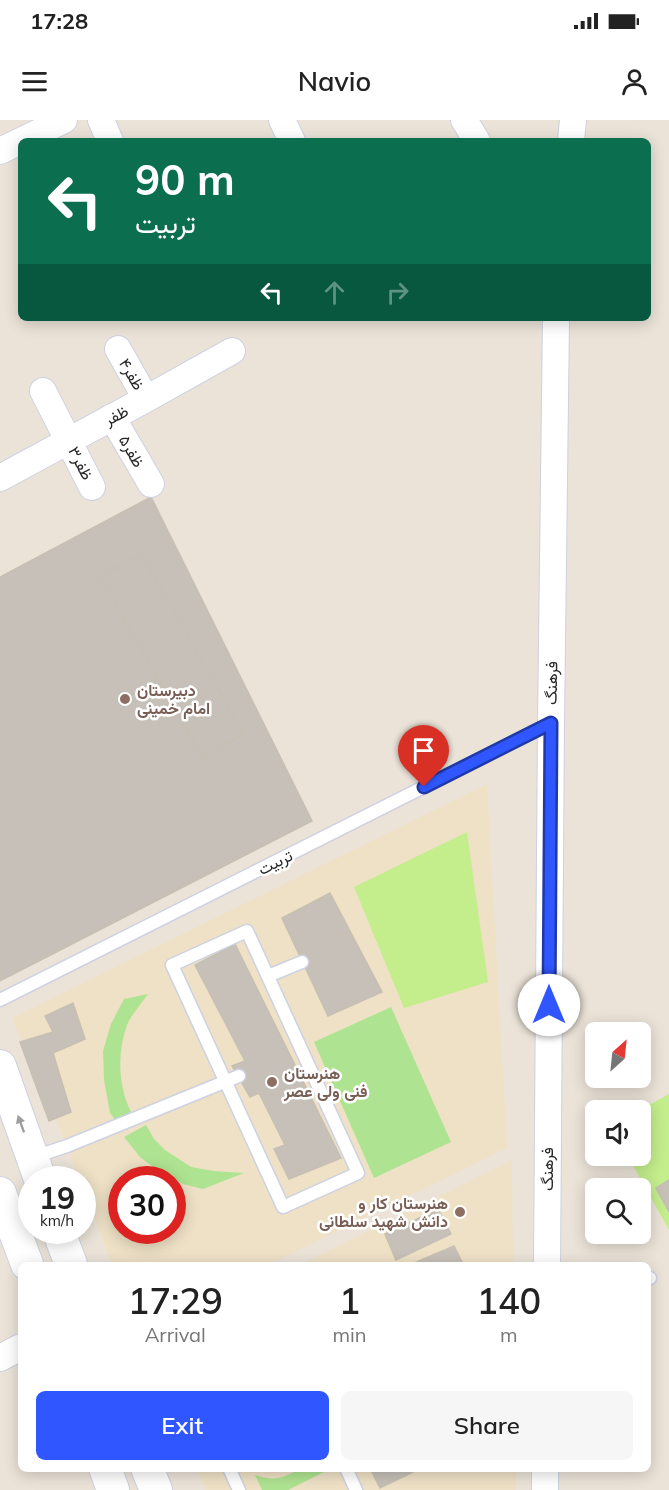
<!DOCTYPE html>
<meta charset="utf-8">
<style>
body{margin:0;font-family:Mulish,Vazirmatn,sans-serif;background:#f6f6f6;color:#222;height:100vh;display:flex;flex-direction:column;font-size:22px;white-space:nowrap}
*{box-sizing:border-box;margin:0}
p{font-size:20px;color:#767676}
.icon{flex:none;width:33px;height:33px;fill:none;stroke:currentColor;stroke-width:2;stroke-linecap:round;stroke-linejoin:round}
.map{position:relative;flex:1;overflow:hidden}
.panel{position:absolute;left:18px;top:1142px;width:633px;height:210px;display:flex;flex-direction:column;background:#fff;border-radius:9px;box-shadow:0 3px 15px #0003}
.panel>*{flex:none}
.top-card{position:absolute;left:18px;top:18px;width:633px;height:183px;border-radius:9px;box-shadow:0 3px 15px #0003;background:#0b6e4f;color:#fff;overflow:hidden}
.needle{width:39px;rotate:27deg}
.tools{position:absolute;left:585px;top:902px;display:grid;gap:12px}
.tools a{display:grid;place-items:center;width:66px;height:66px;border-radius:9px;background:#fff;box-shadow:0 3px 15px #0003;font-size:30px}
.speed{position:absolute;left:18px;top:1046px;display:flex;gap:12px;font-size:30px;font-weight:700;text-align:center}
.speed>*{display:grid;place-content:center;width:78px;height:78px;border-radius:50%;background:#fff;box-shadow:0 3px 15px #0003;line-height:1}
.speed small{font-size:15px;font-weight:400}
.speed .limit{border:9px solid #d22;background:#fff;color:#111}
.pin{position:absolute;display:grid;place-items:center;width:51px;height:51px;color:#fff;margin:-62px -26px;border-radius:50% 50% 50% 0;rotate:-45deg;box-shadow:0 0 6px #0007}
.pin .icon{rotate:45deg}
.me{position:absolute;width:66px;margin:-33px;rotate:0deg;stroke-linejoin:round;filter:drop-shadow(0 0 4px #0008)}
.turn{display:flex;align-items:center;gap:21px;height:126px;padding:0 18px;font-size:27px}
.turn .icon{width:78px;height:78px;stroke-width:2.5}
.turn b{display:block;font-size:42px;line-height:51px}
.lanes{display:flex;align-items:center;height:57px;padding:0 18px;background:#0003;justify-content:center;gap:30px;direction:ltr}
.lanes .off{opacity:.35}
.eta{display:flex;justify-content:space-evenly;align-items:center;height:102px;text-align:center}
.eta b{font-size:36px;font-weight:600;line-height:42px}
.action{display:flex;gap:12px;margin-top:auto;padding:12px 18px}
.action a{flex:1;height:69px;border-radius:9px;background:#3057ff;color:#fff;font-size:24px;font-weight:600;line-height:69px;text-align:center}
.action a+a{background:#f6f6f6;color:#222}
.status{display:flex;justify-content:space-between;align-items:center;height:42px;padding:0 30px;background:#fff;direction:ltr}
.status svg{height:16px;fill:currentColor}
header{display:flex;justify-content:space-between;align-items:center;height:78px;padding:0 18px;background:#fff;font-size:27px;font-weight:600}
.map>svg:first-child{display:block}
.education{fill:#eee1c6;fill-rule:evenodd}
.green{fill:#aee491}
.pitch{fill:#c4ed8c}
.building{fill:#c6c0b8;stroke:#c6bfb2;stroke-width:1.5}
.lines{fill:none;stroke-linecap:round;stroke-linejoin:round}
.service-casing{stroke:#cdd1e1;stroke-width:15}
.minor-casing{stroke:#cdd1e1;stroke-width:28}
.tertiary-casing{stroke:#cdd1e1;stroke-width:34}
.service{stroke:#fff;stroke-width:12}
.minor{stroke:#fff;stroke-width:26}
.tertiary{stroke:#fff;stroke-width:32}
.oneway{fill:#9e9e9e}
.route-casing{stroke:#1f39a6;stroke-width:15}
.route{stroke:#3057ff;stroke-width:10}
.education-dot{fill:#8d6e63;stroke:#fff;stroke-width:2}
.labels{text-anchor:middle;stroke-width:5;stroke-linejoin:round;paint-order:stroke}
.street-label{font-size:16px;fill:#272727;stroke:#fff}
.education-label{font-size:16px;font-weight:bold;fill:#785e54;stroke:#fff;text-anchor:start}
</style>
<div class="status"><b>17:28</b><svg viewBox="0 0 49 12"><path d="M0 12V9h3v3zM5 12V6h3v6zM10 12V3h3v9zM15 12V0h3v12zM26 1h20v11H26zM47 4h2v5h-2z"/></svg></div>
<header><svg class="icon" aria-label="menu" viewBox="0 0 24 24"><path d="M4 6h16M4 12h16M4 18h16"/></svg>Navio<svg class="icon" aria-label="person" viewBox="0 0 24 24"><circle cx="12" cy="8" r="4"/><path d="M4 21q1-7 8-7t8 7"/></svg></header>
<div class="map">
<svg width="669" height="1370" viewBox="0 0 669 1370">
<rect width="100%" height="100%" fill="#ebe3d8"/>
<g class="education">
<path d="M487,664L507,1028L270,1144H112L83,1067L82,1059H79L67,1026L12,898ZM122,1059H172V1110H122Z"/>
<polygon points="512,1040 513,1144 302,1144"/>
<polygon points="197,1349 516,1349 516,1370 206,1370"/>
</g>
<g class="green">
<path d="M148,874C141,884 131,895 127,905C117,933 118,966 131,992L116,1001L110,993L104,960L103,931L111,904L124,879Z"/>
<polygon points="391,887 451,1022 374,1058 314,922"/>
<polygon points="146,1005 154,1019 165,1030 191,1047 214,1051 244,1053 203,1069 183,1064 157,1050 140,1037 124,1017"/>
<path d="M302,1348L330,1349L288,1370H262L255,1355C278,1362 281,1358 302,1348Z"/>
</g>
<g class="pitch">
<polygon points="467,712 488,862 404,888 354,767"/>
<polygon points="669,974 669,1110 627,1035 640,1035 640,990"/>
</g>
<g class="building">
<polygon points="151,377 312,701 0,861 0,457"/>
<polygon points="141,434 244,614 203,637 100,457"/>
<polygon points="330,773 382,872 328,896 282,798"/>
<polygon points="235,824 341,1038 289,1059 274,1029 285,1025 259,973 250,977 232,946 245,941 195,845"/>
<polygon points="73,883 85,919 53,933 71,992 49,1001 20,922 53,912 45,896"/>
<polygon points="669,1060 669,1092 656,1068"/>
<polygon points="438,1089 451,1114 396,1140 385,1114"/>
<polygon points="454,1126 463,1144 412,1144"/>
<polygon points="370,1348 421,1348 380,1368"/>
</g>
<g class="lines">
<g class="service-casing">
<g id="service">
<polygon points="247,811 358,1053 283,1087 172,845"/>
<polyline points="268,856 302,842"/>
<polyline points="0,880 551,603"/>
<polyline points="34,1037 67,1026 239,956"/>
<polyline points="648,1158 650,1158"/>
<polyline points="229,1348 239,1370"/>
<polyline points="346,1348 356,1370"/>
</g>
</g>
<g class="minor-casing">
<g id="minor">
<polyline points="101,0 110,21"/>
<polyline points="282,0 292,21"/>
<polyline points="464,0 477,21"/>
<polyline points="571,21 573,0"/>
<polyline points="0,31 64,0"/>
<polyline points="118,229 146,279"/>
<polyline points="43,271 92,367"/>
<polyline points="112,297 151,364"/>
<polyline points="0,358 146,279 232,231"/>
<polyline points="547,1144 551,603 556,198"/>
<polyline points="0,1238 21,1227"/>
<polyline points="545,1370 545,1348"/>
</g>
</g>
<g class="tertiary-casing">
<g id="tertiary">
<polyline points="0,946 40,1059"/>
<polyline points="0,1073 27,1144"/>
<polyline points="58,1110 71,1144"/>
<polyline points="105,1348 113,1370"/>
<polyline points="147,1348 156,1370"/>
</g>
</g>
<use href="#service" class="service"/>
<use href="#minor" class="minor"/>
<use href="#tertiary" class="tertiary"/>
</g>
<defs><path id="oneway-solid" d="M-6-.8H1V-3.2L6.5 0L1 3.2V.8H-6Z" transform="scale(1.5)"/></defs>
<use class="oneway" href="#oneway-solid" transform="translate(21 1004) rotate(-110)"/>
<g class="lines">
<g class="route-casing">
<polyline id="route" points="424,667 551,603 549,885"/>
</g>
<use href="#route" class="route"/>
</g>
<g class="education-dot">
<circle cx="125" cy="579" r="6"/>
<circle cx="272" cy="962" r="6"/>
<circle cx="460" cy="1092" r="6"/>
</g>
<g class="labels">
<g class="street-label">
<text transform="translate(132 254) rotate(60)" y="6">ظفر۴</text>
<text transform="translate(116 295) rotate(-28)" y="6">ظفر</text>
<text transform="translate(132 331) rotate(60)" y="6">ظفر۵</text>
<text transform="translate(81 343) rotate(63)" y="6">ظفر۳</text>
<text transform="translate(551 563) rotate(-89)" y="6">فرهنگ</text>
<text transform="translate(275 742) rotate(-27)" y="6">تربیت</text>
<text transform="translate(547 1049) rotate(-90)" y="6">فرهنگ</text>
</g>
<g class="education-label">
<text x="137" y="576">دبیرستان<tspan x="137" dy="18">امام خمینی</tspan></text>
<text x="284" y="959">هنرستان<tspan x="284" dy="18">فنی ولی عصر</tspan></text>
<text x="448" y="1089" text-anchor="end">هنرستان کار و<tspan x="448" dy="18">دانش شهید سلطانی</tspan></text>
</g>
</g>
</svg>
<div class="tools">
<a><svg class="needle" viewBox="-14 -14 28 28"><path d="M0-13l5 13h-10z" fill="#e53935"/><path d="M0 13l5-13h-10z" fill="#767676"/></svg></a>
<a><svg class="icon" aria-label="sound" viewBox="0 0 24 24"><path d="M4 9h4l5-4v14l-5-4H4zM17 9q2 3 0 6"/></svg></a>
<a><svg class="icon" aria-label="search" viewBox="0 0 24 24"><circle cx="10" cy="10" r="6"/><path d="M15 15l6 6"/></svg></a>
</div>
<div class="speed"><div>19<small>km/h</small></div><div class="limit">30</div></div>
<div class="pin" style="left:424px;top:667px;background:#d93025"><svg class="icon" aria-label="arrive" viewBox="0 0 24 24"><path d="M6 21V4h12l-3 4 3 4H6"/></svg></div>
<svg class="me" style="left:549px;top:885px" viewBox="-20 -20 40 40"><circle r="19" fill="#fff"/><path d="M0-13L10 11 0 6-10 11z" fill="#3057ff"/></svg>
<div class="top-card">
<div class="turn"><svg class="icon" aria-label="left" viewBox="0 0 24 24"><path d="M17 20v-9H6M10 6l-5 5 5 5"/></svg><div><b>90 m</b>تربیت</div></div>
<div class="lanes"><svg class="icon" aria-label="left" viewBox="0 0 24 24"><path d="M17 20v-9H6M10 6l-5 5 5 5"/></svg><svg class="icon off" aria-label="ahead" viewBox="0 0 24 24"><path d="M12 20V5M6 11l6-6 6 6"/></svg><svg class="icon off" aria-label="right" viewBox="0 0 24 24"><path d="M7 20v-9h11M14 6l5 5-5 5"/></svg></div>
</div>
<section class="panel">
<div class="eta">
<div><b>17:29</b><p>Arrival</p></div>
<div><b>1</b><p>min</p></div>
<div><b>140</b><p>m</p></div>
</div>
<div class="action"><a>Exit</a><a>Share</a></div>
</section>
</div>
